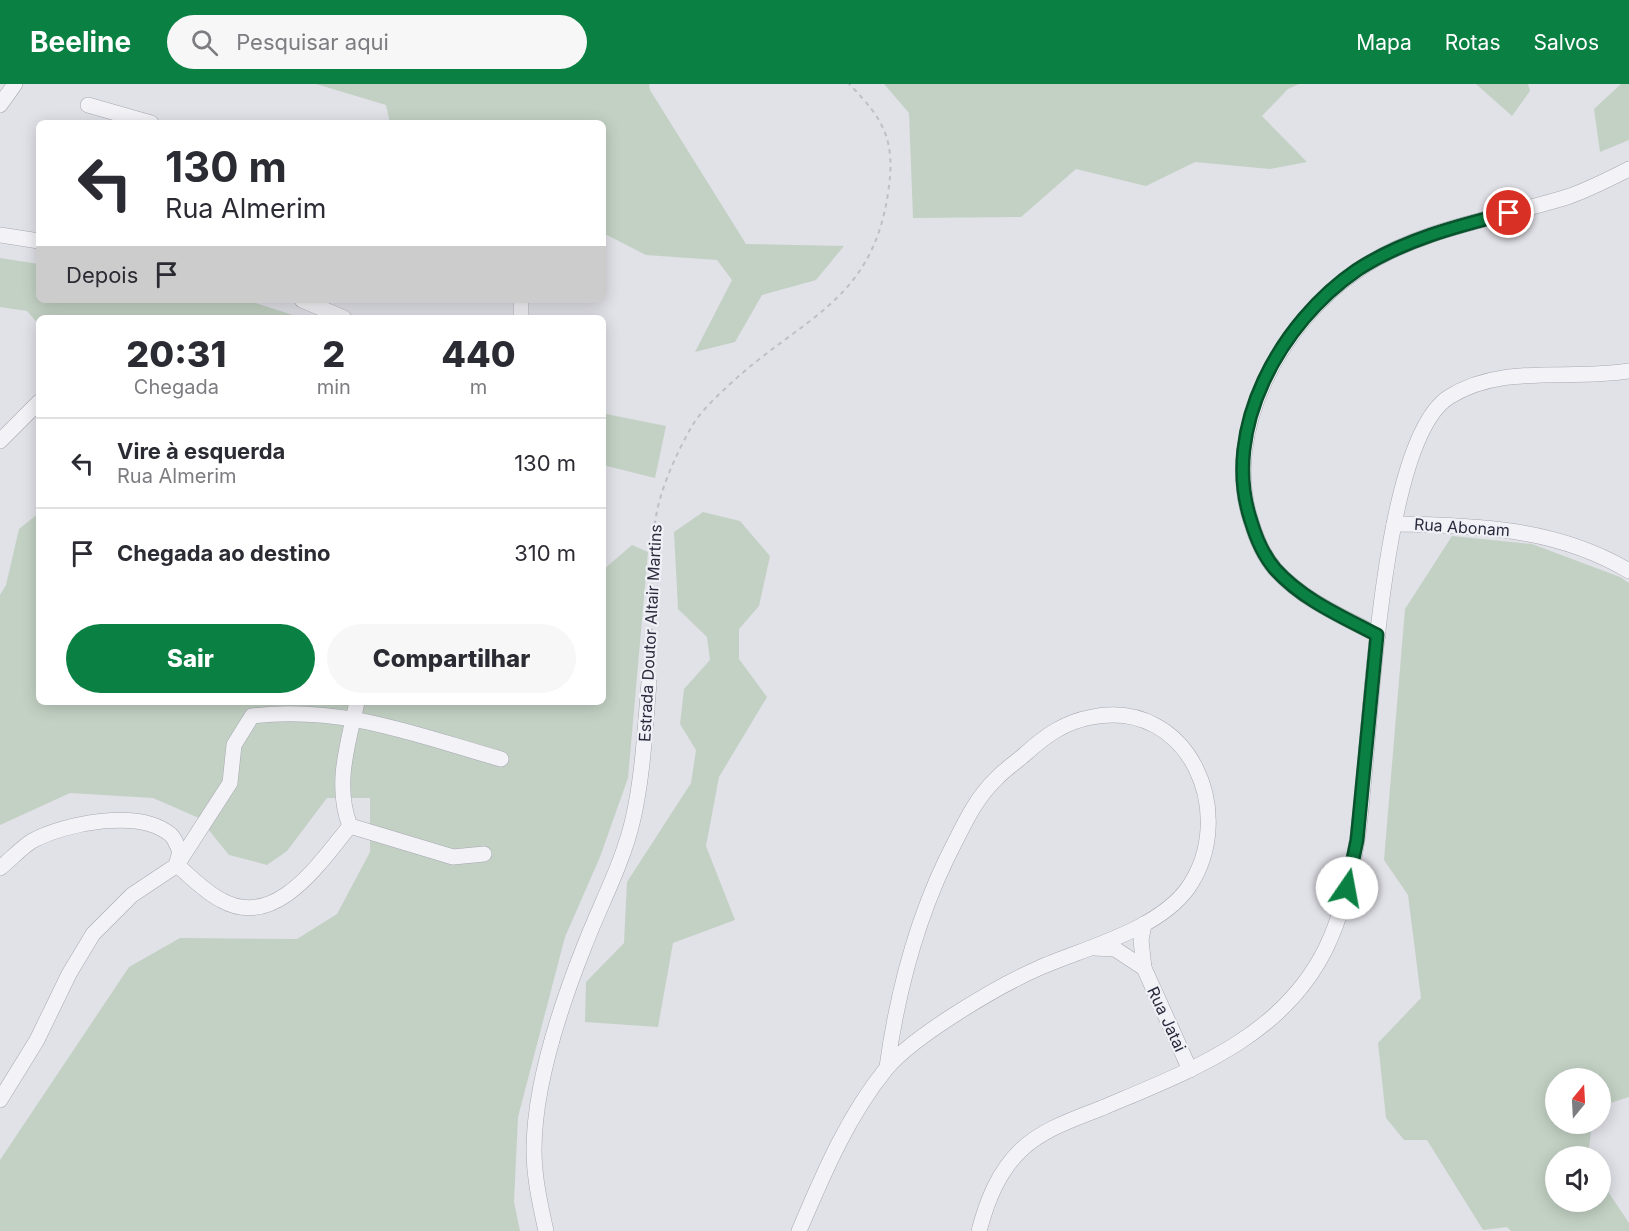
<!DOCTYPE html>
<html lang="pt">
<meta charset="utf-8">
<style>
body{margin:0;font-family:Inter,sans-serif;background:#f7f7f7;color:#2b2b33;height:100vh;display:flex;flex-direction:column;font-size:22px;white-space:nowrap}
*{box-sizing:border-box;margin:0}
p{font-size:20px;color:#7c7c81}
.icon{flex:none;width:33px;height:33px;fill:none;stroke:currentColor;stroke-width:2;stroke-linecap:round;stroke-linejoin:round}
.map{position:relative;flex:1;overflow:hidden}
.drawer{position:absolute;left:36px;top:231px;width:570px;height:390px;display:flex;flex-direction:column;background:#fff;border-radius:9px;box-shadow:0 3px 15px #0003}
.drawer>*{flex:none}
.guide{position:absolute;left:36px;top:36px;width:570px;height:183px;border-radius:9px;box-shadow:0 3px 15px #0003;background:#fff;color:#2b2b33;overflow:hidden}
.needle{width:39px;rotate:18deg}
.buttons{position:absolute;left:1545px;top:984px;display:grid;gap:12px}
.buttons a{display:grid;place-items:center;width:66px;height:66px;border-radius:50%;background:#fff;box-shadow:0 3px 15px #0003;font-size:30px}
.pin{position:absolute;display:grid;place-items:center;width:51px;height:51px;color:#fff;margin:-26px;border:3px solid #fff;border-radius:50%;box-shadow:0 2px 6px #0007}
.me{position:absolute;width:66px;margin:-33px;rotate:12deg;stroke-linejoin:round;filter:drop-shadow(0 0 4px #0008)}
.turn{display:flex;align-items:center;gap:21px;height:126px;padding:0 30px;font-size:27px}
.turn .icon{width:78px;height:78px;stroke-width:2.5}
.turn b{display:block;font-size:42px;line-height:51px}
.then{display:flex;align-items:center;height:57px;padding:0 30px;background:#0003;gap:12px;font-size:22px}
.eta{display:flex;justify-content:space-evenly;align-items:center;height:102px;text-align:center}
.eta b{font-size:36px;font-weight:800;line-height:42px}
.primary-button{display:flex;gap:12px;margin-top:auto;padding:12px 30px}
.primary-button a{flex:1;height:69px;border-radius:36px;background:#0b8043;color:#fff;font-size:24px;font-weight:800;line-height:69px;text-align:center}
.primary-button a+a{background:#f7f7f7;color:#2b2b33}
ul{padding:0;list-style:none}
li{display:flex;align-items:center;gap:18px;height:90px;padding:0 30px;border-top:2px solid #e1e1e2}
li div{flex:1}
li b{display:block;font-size:22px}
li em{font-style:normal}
header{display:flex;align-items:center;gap:36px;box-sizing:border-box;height:84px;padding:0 30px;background:#0b8043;color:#fff}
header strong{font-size:28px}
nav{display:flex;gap:33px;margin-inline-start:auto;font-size:21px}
.search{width:420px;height:54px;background:#f7f7f7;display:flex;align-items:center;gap:15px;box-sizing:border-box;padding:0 21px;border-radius:33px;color:#7c7c81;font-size:22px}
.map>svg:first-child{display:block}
.green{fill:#c3d1c4}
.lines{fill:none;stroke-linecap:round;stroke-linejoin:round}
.minor-casing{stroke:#a7a7b2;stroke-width:16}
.path{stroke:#bfbfc7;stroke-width:2;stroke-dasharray:4.5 4.5;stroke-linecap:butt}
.minor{stroke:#f3f3f7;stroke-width:15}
.route-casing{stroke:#07532c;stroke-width:15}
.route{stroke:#0b8043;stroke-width:10}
.labels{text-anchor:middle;stroke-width:4.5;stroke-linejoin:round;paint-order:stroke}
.street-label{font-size:16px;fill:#2b2b3e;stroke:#f0f1f6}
</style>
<header>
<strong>Beeline</strong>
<div class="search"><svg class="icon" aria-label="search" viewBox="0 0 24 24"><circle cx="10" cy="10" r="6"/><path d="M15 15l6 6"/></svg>Pesquisar aqui</div>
<nav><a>Mapa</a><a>Rotas</a><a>Salvos</a></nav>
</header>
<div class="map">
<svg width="1629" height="1147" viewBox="0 0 1629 1147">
<rect width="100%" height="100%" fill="#e1e1e8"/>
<g class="green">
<polygon points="316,0 649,0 650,6 746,160 844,162 816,196 762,211 735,258 695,268 732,196 717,176 646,171 603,149 603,39 390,39 386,21"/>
<polygon points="884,0 1299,0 1288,5 1262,32 1307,78 1270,85 1195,78 1146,102 1076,85 1021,133 913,134 909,29"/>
<polygon points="1476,0 1528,0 1530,7 1512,32"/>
<polygon points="1621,0 1629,0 1629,56 1600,68 1594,25"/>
<polygon points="0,174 39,180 39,216 246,216 302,234 39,234 39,241 27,227 0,223"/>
<polygon points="606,330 666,342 655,394 603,381 603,331"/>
<polygon points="703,428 740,437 770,472 759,522 739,545 739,575 767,613 719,693 706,762 735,836 673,859 658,943 585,938 586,898 624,859 627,798 691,699 696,666 680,640 684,605 710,576 707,553 678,525 674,448"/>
<polygon points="39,429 39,618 603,618 603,486 632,461 648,468 628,694 600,773 565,853 518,1033 514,1118 520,1147 0,1147 0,1076 129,883 180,854 297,855 337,830 370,768 370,714 327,714 287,767 267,781 229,771 199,734 153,714 70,709 0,741 0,511 6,501 19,445"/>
<polygon points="1452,452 1532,460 1620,493 1629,499 1629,1013 1601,1022 1600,994 1556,994 1556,1040 1592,1040 1588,1072 1556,1072 1556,1118 1600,1118 1601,1097 1629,1139 1629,1147 1511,1147 1507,1143 1483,1146 1427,1056 1404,1056 1386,1034 1378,959 1421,914 1408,811 1384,776 1405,525"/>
</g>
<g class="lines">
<g class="minor-casing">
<g id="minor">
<polyline points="0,21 15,0"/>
<polyline points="88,21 151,39"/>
<polyline points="0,151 39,157"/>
<polyline points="302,216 344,234"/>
<polyline points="521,216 521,234"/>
<polyline points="0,357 39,318"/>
<path d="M1394,440C1477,441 1557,444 1629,487"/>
<path d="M1378,551C1341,532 1303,516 1275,485C1263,471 1256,454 1251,437C1221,347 1283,236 1358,186C1420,144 1496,135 1567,113C1588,106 1609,95 1629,85"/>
<path d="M357,618C348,660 334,701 350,742L453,773L484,770"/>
<path d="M177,781C191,793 204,807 221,816C276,847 320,778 350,742"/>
<path d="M0,784C10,776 21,764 32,757C65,739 140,724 171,751C175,755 178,763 180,768L177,778"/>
<polyline points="1144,840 1141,856 1144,884"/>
<polyline points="1094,864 1115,865 1144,884 1190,986"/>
<path d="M0,1016L37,956L69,890L93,850L132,811L177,781L230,699L234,661L252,632C342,621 416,651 501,675"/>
<path d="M546,1147C540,1120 534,1093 534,1066C534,1003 561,921 584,863C600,821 623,779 633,735C643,691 645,644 649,599"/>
<path d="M799,1147C823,1091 847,1033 886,985C913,952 998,902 1039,884C1085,864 1158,846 1188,804C1239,730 1189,614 1092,633C1064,638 1045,652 1024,671C1015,679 1004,686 996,695C978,712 967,734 956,756C918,828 898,903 887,983"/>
<path d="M979,1147C987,1117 998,1088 1021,1066C1043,1045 1074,1035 1102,1024C1189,987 1282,954 1326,864C1342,831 1351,793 1357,757C1371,670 1377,359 1449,313C1502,279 1570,297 1629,287"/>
</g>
</g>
<path class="path" d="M650,585C653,536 650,487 655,439C659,407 676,370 692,342C701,327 716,313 729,301C800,234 872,219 888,109C896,58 885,36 849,0"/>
<use href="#minor" class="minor"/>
</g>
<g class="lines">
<g class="route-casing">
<path id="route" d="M1347,804L1357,756L1377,551C1341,532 1303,516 1275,485C1263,471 1256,454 1251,437C1220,345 1281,238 1357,186C1403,156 1457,142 1509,129"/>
</g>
<use href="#route" class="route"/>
</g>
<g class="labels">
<g class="street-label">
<text transform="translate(1462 443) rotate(4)" y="6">Rua Abonam</text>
<text transform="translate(650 549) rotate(-87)" y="6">Estrada Doutor Altair Martins</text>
<text transform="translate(1167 935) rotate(65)" y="6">Rua Jatai</text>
</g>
</g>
</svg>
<div class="buttons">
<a><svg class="needle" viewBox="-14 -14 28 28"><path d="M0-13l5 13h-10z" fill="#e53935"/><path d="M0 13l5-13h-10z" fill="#7c7c81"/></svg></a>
<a><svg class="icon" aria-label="sound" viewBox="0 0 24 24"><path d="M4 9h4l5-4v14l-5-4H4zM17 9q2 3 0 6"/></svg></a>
</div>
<div class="pin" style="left:1509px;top:129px;background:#d93025"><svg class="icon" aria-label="arrive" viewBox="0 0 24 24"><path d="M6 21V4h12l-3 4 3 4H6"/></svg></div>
<svg class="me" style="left:1347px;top:804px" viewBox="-20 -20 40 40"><circle r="19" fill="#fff"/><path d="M0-13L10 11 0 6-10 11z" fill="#0b8043"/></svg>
<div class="guide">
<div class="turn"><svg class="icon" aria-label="left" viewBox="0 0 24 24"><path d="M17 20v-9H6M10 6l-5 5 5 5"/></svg><div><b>130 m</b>Rua Almerim</div></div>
<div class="then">Depois<svg class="icon" aria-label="arrive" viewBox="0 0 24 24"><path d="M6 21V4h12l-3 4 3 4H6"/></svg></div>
</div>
<section class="drawer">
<div class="eta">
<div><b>20:31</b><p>Chegada</p></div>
<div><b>2</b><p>min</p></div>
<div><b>440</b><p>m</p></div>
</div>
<ul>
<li><svg class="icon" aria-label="left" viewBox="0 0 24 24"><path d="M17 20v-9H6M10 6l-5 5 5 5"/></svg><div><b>Vire à esquerda</b><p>Rua Almerim</p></div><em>130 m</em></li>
<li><svg class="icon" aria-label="arrive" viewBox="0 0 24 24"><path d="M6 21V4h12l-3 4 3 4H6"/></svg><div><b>Chegada ao destino</b></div><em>310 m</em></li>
</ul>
<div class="primary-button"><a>Sair</a><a>Compartilhar</a></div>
</section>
</div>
